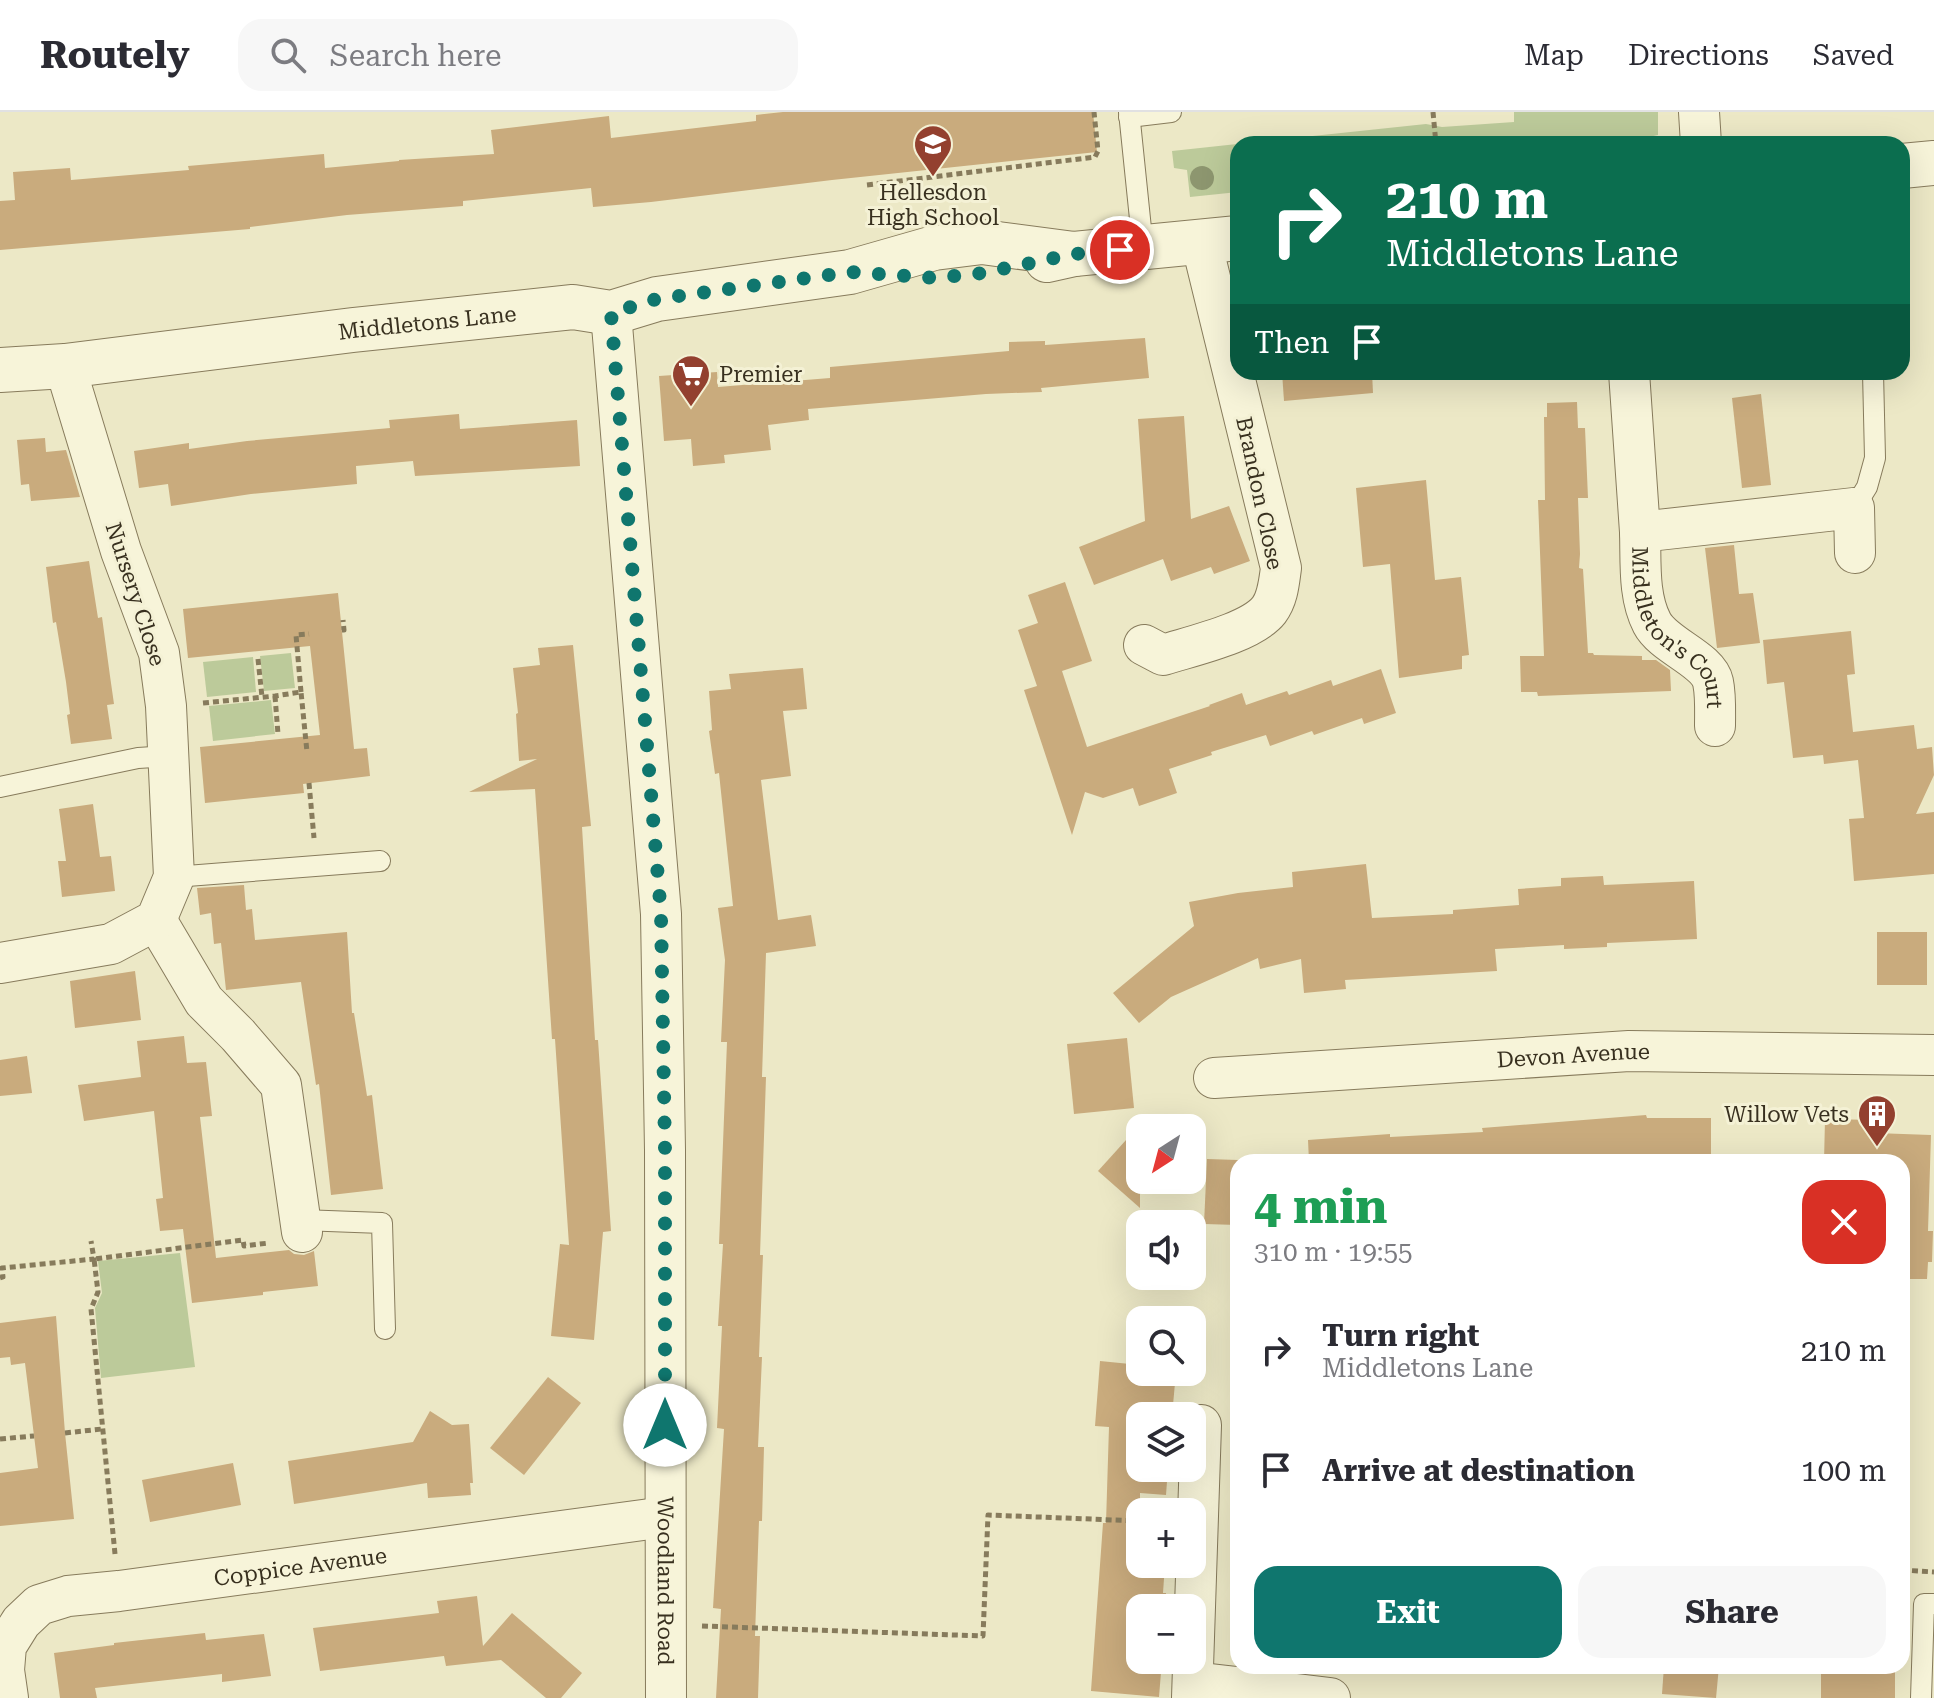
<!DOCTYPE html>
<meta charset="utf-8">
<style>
body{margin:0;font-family:"Roboto Serif",serif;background:#f7f7f7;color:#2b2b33;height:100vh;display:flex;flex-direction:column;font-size:30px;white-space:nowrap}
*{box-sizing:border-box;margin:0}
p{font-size:26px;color:#7c7c81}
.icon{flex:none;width:44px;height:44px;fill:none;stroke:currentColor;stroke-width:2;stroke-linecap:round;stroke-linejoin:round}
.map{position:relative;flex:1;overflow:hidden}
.details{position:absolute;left:1230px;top:1042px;width:680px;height:520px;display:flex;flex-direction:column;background:#fff;border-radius:24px;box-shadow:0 8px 32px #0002}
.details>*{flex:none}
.guide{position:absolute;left:1230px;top:24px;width:680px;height:244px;border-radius:24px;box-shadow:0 8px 32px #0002;background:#0b6e4f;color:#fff;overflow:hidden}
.needle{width:52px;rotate:216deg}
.controls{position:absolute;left:1126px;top:1002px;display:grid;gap:16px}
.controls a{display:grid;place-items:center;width:80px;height:80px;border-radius:16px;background:#fff;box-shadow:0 8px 32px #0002;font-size:40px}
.pin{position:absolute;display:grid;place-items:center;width:68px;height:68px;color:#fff;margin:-34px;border:4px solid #fff;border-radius:50%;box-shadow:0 2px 8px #0007}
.me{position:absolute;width:88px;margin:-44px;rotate:0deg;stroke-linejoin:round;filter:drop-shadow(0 0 6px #0008)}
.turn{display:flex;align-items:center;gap:28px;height:168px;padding:0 24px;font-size:36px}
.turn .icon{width:104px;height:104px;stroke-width:2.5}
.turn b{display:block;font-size:56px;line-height:68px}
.then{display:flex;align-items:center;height:76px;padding:0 24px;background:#0003;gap:16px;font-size:30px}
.round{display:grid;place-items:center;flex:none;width:84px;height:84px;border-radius:24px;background:#f7f7f7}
.overview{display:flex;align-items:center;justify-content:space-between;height:136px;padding:0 24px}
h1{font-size:48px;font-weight:700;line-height:60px;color:#1e9e55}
.action{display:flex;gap:16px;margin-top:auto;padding:16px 24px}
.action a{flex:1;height:92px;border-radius:24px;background:#0f766e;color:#fff;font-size:32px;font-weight:700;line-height:92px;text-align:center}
.action a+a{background:#f7f7f7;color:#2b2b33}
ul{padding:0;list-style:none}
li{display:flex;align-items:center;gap:24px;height:120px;padding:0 24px}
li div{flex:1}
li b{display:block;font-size:30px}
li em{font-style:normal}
header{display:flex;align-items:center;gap:48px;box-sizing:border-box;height:112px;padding:0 40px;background:#fff;border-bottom:2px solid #e1e1e2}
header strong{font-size:38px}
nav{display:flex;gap:44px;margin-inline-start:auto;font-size:28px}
.search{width:560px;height:72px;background:#f7f7f7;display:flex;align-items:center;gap:20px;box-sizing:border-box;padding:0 28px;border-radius:24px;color:#7c7c81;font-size:30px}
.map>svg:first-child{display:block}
.green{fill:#bcca9a}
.building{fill:#c9ab7d}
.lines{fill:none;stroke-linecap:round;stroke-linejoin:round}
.service-casing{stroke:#877b5c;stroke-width:22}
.minor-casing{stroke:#877b5c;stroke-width:42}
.tertiary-casing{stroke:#877b5c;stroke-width:46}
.path{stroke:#877b5c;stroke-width:5;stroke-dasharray:6 4;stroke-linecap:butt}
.service{stroke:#f7f4d9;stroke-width:20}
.minor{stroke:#f7f4d9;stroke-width:40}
.tertiary{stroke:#f7f4d9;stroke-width:44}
.tree{fill:#8d966f}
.route{stroke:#0f766e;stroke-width:14;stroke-dasharray:0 25.2}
.labels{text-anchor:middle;stroke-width:6;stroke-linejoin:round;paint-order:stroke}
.poi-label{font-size:22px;fill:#38301f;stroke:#f4f1d5}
.street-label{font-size:22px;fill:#38301f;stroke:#f4f1d5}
</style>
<header>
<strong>Routely</strong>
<div class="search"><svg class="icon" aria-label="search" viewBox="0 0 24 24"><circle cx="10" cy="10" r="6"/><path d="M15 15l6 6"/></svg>Search here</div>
<nav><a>Map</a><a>Directions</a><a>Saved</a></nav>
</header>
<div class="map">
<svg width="1934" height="1586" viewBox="0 0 1934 1586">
<rect width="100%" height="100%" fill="#ece8c6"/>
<g class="green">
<polygon points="1514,0 1658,0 1658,23 1617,32 1238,32 1238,80 1190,85 1187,58 1174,56 1172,39 1426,12 1442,15 1514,10"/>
<polygon points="291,541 295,576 264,579 260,544"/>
<polygon points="253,545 256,580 207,585 203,550"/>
<polygon points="271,588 275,622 213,629 209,594"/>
<polygon points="180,1141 195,1255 101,1266 95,1196 102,1181 98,1149"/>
</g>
<g class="building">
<polygon points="783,0 1093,0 1097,40 832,68 651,90 593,95 591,76 463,89 463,94 347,103 250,115 250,117 0,138 0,89 15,88 13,60 70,56 71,68 189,58 188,54 324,42 325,56 399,49 399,48 494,42 491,18 609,4 611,26 756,9 756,3"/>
<polygon points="1145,226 1149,266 1041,276 1042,280 986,282 808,297 809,308 768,313 771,338 724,343 725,351 693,354 691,327 664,329 659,264 717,260 718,275 830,266 830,255 1009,239 1009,230 1045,229 1045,233"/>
<polygon points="1282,260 1372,260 1373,281 1284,289"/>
<polygon points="1761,282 1771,373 1742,376 1732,286"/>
<polygon points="1577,290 1578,316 1585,316 1588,386 1578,386 1580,442 1579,456 1583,457 1588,541 1593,541 1594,543 1642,544 1642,548 1656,548 1670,558 1671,579 1538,584 1537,580 1521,580 1520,544 1544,544 1538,388 1545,388 1544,305 1547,305 1547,291"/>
<polygon points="459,302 460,317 577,308 580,354 415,364 413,349 356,354 357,372 251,382 171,394 168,372 139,376 134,339 189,331 189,337 247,329 390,316 389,308"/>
<polygon points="1184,304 1191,407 1229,394 1250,449 1214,462 1211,455 1171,469 1163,447 1094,473 1079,435 1145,409 1138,307"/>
<polygon points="45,326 46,340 66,338 80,385 31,389 29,372 21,373 17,328"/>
<polygon points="1426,368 1435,468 1461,465 1469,543 1462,544 1462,557 1399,566 1390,452 1363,455 1356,376"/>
<polygon points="1734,433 1739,482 1753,481 1760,531 1717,536 1705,436"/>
<polygon points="89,449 98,506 102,505 110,564 114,592 107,593 112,627 71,632 67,603 70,602 66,570 56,510 53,511 46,455"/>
<polygon points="1065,470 1092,549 1062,559 1087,635 1210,594 1209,593 1242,581 1246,593 1287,579 1289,583 1331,568 1333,574 1381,557 1396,601 1364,612 1362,606 1314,623 1312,619 1270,634 1266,623 1211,640 1212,643 1169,657 1177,681 1139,694 1133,676 1103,686 1085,680 1072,723 1024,578 1037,574 1018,518 1038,511 1028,483"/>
<polygon points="338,481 354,637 367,636 370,664 303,672 304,681 205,691 200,635 320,623 310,534 188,546 183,497"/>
<polygon points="1851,519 1855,562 1847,563 1853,620 1914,613 1917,637 1932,635 1934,663 1916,702 1934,700 1934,762 1854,769 1849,707 1864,706 1858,648 1824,652 1823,643 1793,646 1784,570 1767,572 1763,528"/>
<polygon points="573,533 591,714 582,715 595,928 598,928 611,1119 603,1120 594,1228 551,1224 560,1132 569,1133 555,927 552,927 535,677 469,680 537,647 519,649 516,602 518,601 513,556 540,553 538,536"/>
<polygon points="803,556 807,597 783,599 791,664 761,668 778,808 811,803 816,834 766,841 762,965 766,965 760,1143 763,1143 759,1245 762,1245 758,1335 764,1335 762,1409 759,1409 755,1524 760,1524 758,1586 716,1586 721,1497 713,1496 724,1317 717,1316 722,1214 718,1214 723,1132 719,1132 727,930 721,930 725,848 718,796 733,794 719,661 715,662 709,619 712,618 709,579 731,577 729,562"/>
<polygon points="93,692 100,745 111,744 115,779 62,785 58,749 66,749 59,697"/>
<polygon points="1366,752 1372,806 1453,802 1453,798 1519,793 1518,777 1561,774 1561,766 1603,764 1604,773 1694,769 1697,827 1607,831 1607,835 1564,837 1564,833 1495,837 1497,859 1345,868 1346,877 1304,881 1301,847 1260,857 1258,846 1171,885 1139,911 1113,881 1194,814 1189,790 1238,781 1293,775 1292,760"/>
<polygon points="244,773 246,798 252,797 255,828 347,820 352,901 354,901 367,984 372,983 383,1077 331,1083 319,972 316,973 301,870 226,878 221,831 214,832 211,801 200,803 197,776"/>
<rect x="1877" y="820" width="50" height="53"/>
<polygon points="135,859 141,908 75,916 70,869"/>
<polygon points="184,924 187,951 206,950 212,1004 200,1005 216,1146 289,1138 294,1142 304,1143 314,1139 318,1174 263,1180 263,1183 192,1191 183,1117 160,1119 156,1087 163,1086 154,999 84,1009 78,973 141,965 137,929"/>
<polygon points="1127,926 1134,996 1074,1002 1067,932"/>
<polygon points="27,944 32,981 0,984 0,948"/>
<polygon points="1646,1003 1647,1006 1711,1006 1711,1050 1309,1050 1308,1028 1390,1022 1390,1025 1483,1020 1482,1016"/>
<polygon points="1825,1007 1875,1008 1875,1021 1931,1023 1928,1119 1933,1119 1932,1150 1928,1150 1927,1167 1902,1167 1902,1050 1824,1050"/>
<polygon points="1136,1017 1140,1060 1140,1096 1098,1059"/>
<polygon points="1207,1047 1238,1048 1238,1113 1204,1112"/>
<polygon points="56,1204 65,1321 74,1407 0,1414 0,1361 38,1356 25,1251 11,1253 10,1245 0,1246 0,1211"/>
<polygon points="1100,1249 1140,1253 1140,1260 1176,1260 1172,1304 1140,1304 1140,1356 1168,1356 1166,1383 1140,1381 1140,1452 1165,1452 1163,1481 1166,1481 1165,1496 1140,1496 1140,1548 1162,1548 1159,1585 1091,1579 1103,1411 1106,1411 1109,1315 1095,1314"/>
<polygon points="548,1265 581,1291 524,1363 490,1336"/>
<polygon points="430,1299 452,1313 469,1312 473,1371 470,1371 471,1383 428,1386 427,1371 294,1392 288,1349 413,1330"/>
<polygon points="233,1351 241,1393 150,1410 142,1368"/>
<polygon points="477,1484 483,1534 512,1501 582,1561 561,1586 546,1586 501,1548 446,1554 444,1544 320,1559 313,1516 439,1501 437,1489"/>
<polygon points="205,1521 206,1528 264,1522 271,1564 222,1570 222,1562 95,1576 97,1586 60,1586 54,1541 114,1533 114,1531"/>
<polygon points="1664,1554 1719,1554 1716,1586 1662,1582"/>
<rect x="1821" y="1554" width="74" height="32"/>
</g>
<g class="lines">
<g class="service-casing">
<g id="service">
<polyline points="1129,0 1143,136"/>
<polyline points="1129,5 1171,0"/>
<polyline points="1854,396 1867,375 1875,346 1873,260"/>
<polyline points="0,675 138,646 169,644"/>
<polyline points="174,765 380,749"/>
<polyline points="301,1108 382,1111 385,1217"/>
<polyline points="1921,1586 1924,1492 1934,1492"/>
</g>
</g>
<g class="minor-casing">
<g id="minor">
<polyline points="1699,0 1701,32"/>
<path id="s1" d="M611,201L661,802L665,1038L666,1586"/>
<polyline points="1629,260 1640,420 1854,396 1855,441"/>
<path id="s2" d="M1640,420C1641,450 1638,484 1652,511C1664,534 1708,547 1713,570C1716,584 1715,600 1715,614"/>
<path d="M1144,533L1163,543C1191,534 1251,521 1269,498C1278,486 1279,470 1281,456L1201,129"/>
<polyline points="156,808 204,889 238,923 281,973 302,1120"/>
<polyline points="0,851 111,832 156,808 174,765 166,594 159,541 121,439 65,254"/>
<path id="s3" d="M1214,966L1629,939L1934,943"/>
<polyline points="1193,1570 1330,1586"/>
<path id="s4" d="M8,1586L4,1558L6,1534L21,1510L39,1493L68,1484L119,1479L665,1405"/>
<polyline points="1192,1586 1201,1313"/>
</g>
</g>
<g class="tertiary-casing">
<g id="tertiary">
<polyline points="1902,54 1934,51"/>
<polyline points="1047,148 1074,142 1238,126"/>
<path id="s5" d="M0,258L65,254L353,218L573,195L611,201L657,187L850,160L934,136L982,130L1074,142"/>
</g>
</g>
<g class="path">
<polyline points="1433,0 1436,32"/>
<polyline points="867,73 1095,45 1098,39 1094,0"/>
<polyline points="342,518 344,518 343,508"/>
<polyline points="258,547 262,585"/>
<polyline points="301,580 296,523 309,522"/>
<polyline points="275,584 278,622"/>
<polyline points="203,591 275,584 301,580 307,640"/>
<polyline points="309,671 314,726"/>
<polyline points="0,1166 3,1165 2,1156 94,1147 91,1129"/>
<polyline points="65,1321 102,1317"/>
<polyline points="0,1327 34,1324"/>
<polyline points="115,1442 91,1197 98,1180 94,1147 243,1128 244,1134 269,1131"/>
<polyline points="1902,1458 1934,1460"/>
<polyline points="702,1514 983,1524 988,1403 1140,1409"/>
</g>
<use href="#service" class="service"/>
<use href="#minor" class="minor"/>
<use href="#tertiary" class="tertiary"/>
</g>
<circle class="tree" cx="1202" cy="66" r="12"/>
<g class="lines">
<polyline class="route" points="665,1313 665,1038 661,802 611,201 657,187 850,160 935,166 983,161 1074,142 1120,138"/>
</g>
<defs>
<g id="school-pin" transform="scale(2)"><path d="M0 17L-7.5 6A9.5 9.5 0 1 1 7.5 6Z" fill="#93402f" stroke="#f4f1d5"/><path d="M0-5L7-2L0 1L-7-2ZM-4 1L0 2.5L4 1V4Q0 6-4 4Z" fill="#fff"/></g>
<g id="supermarket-pin" transform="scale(2)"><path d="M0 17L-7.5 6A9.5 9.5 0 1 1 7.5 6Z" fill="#93402f" stroke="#f4f1d5"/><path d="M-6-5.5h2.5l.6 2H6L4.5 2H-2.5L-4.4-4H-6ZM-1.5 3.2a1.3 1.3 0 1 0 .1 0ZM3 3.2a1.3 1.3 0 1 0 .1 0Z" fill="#fff"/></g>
<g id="building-pin" transform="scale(2)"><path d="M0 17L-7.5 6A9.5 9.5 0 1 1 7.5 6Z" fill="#93402f" stroke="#f4f1d5"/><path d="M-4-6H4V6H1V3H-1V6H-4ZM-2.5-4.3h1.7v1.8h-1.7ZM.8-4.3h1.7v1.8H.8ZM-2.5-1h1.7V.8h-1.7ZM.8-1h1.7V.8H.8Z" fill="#fff"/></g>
</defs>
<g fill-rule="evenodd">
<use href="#school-pin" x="933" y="32"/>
<use href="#supermarket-pin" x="691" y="262"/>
<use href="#building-pin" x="1877" y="1002"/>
</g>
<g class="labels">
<g class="poi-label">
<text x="933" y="88">Hellesdon<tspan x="933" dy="25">High School</tspan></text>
<text x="719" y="270" text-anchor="start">Premier</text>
<text x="1849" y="1010" text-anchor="end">Willow Vets</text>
</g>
<g class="street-label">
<text dy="8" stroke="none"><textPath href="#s5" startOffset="430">Middletons Lane</textPath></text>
<text transform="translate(1260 381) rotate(78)" y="8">Brandon Close</text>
<text transform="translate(136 482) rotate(72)" y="8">Nursery Close</text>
<text dy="8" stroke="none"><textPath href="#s2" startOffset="110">Middleton's Court</textPath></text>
<text dy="8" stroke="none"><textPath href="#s3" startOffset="360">Devon Avenue</textPath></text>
<text dy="8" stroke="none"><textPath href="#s4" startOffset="370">Coppice Avenue</textPath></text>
<text dy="8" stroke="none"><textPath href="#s1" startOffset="1270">Woodland Road</textPath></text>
</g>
</g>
</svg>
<div class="controls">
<a><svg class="needle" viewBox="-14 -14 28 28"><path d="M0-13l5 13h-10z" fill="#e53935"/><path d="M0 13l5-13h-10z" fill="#7c7c81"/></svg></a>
<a><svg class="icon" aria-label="sound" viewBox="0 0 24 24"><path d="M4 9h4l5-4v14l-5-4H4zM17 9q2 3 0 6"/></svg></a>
<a><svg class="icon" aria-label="search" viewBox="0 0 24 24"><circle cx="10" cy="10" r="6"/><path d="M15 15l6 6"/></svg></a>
<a><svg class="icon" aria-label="layers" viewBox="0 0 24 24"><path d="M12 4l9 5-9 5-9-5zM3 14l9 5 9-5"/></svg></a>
<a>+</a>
<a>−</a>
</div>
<div class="pin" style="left:1120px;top:138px;background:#d93025"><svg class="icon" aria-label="arrive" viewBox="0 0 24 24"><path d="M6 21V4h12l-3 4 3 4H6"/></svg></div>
<svg class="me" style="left:665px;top:1313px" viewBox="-20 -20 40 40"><circle r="19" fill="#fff"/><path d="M0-13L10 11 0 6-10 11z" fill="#0f766e"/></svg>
<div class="guide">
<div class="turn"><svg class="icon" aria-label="right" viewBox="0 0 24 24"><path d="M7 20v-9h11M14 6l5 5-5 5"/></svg><div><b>210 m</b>Middletons Lane</div></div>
<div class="then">Then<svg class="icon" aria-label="arrive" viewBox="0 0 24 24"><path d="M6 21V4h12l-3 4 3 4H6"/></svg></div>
</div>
<section class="details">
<div class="overview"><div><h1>4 min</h1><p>310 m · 19:55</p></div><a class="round" style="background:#d93025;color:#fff"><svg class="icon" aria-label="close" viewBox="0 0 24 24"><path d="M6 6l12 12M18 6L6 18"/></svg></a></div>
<ul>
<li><svg class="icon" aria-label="right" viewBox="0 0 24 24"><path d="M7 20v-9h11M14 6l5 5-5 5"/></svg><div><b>Turn right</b><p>Middletons Lane</p></div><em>210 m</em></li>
<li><svg class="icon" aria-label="arrive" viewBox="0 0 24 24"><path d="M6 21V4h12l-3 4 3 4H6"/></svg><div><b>Arrive at destination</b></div><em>100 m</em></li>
</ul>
<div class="action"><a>Exit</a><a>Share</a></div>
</section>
</div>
